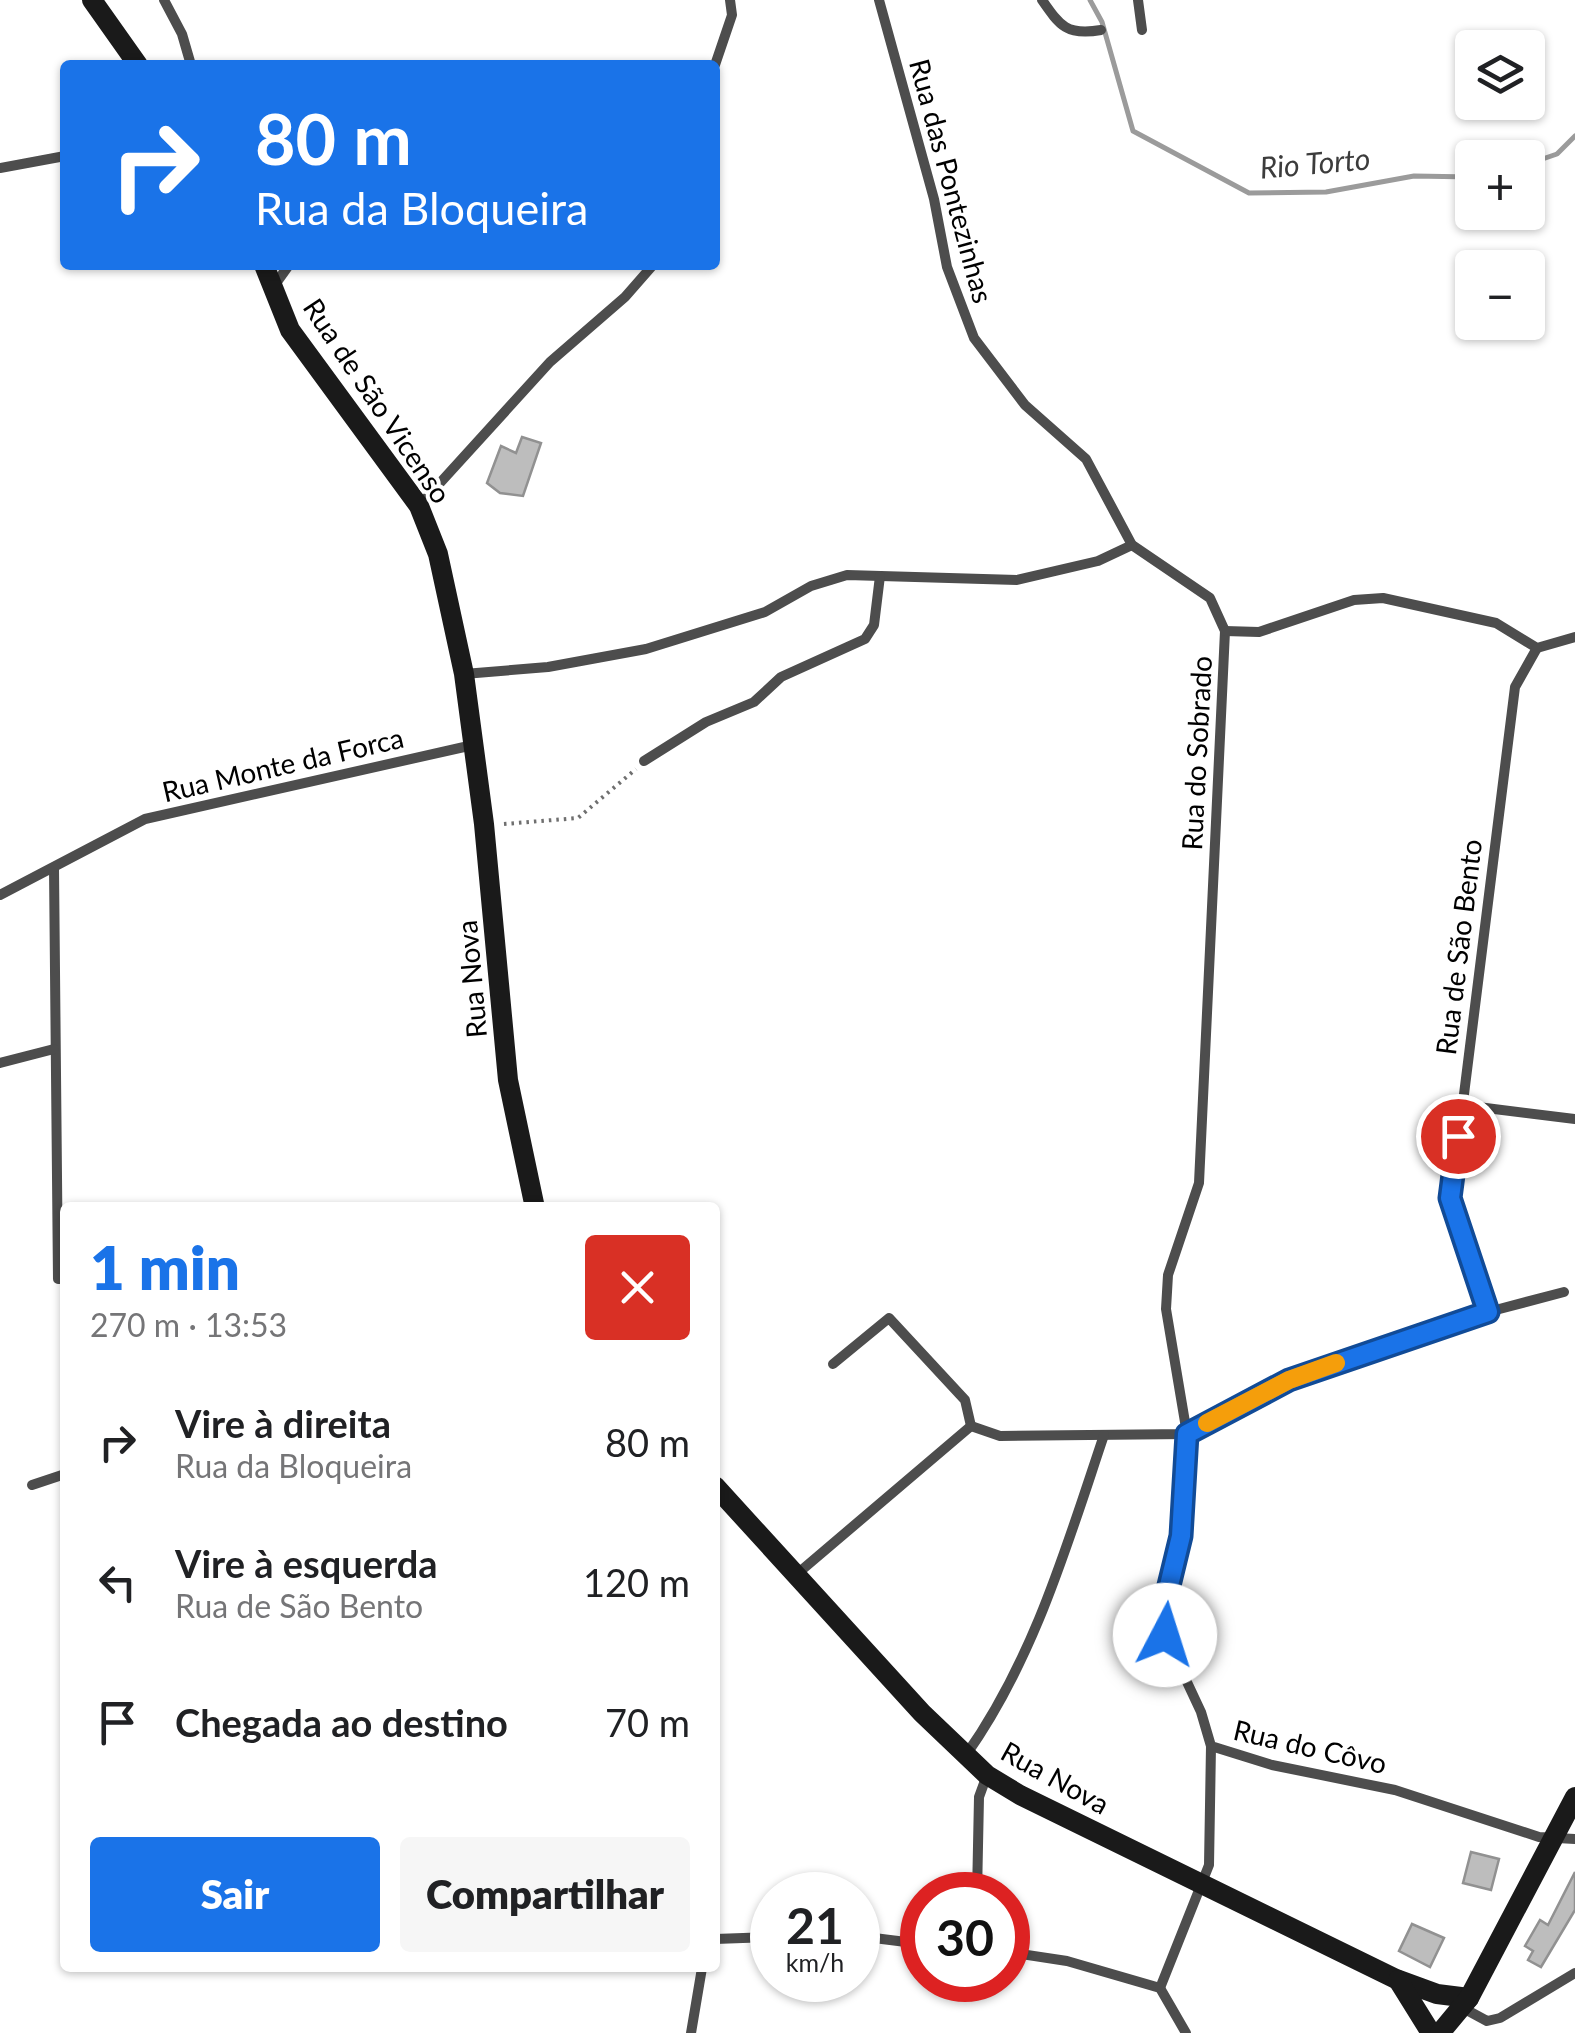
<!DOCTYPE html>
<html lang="pt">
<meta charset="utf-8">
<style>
body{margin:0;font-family:Lato,sans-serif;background:#f6f6f6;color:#202124;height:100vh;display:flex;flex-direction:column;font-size:38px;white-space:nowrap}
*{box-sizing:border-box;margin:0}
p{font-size:32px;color:#757577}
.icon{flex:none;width:55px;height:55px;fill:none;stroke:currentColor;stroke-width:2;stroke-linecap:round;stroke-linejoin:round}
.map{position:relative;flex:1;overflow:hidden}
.panel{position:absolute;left:60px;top:1202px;width:660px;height:770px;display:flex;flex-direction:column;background:#fff;border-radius:10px;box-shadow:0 2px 8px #0004}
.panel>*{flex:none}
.hud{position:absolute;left:60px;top:60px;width:660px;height:210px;border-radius:10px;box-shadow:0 2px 8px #0004;background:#1a73e8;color:#fff;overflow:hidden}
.buttons{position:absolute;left:1455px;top:30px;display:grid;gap:20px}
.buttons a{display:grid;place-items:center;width:90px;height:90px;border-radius:10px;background:#fff;box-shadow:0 2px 8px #0004;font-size:50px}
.speed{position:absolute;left:750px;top:1872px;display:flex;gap:20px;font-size:50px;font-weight:700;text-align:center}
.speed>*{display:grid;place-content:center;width:130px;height:130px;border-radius:50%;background:#fff;box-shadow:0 2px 8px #0004;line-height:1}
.speed small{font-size:25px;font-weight:400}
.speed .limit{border:15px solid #d22;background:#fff;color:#111}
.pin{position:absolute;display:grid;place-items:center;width:85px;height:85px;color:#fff;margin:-42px;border:5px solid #fff;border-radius:50%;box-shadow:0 2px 10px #0007}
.me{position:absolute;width:110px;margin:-55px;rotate:5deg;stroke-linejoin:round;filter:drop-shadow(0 0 8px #0008)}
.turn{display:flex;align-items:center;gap:35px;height:210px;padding:0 30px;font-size:45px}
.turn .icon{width:130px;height:130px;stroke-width:2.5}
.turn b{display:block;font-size:70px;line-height:85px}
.round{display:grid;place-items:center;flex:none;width:105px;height:105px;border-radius:10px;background:#f6f6f6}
.headline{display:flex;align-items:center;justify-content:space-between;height:170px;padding:0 30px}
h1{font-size:60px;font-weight:800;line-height:75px;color:#1a73e8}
.primary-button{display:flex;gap:20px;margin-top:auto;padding:20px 30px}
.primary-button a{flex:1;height:115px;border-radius:10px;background:#1a73e8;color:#fff;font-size:40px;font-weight:800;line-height:115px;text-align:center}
.primary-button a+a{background:#f6f6f6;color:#202124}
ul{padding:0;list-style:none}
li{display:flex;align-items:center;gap:30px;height:140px;padding:0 30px}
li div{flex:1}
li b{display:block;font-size:38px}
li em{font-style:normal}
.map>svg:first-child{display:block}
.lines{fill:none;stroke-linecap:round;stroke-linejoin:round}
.stream{stroke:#9b9b9b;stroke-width:5}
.building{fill:#bdbdbd;stroke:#919191;stroke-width:2.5}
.path{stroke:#6f6f6f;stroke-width:4;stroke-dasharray:2.5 5;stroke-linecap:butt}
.street{stroke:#4d4d4d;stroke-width:10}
.secondary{stroke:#1a1a1a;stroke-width:20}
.route-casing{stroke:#114b97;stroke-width:25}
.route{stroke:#1a73e8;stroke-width:18}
.slow{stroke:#f59e0b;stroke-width:18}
.labels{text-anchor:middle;stroke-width:8;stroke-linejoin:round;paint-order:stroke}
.street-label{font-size:28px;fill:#000;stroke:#fff}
.water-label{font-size:30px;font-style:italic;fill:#3c3c3c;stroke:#fff}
</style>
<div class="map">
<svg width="1575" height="2033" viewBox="0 0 1575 2033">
<rect width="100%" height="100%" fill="#fff"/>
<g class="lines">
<g class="stream">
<polyline points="1090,0 1102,22 1133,131 1249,193 1326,192 1414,176 1472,177"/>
<polyline points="1528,164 1557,154 1575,136"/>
</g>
</g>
<g class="building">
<polygon points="522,437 541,443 523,496 500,493 487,483 501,446 516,453"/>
<polygon points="1471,1852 1499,1859 1491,1890 1463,1883"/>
<polygon points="1575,1872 1575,1910 1541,1967 1528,1960 1533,1951 1525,1946 1540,1920 1548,1925"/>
<polygon points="1412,1924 1444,1938 1430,1967 1399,1951"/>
</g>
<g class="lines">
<polyline class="path" points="504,824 578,818 636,769"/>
<g class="street">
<polyline points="164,0 182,34 191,65"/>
<polyline points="879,0 934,199 947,267 974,338 1025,405 1086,459 1132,545 1210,598 1225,631 1199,1183 1168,1275 1166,1309 1187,1434 1181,1536 1164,1606 1165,1635 1201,1712 1211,1746 1272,1765 1395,1790 1539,1837 1575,1839"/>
<path d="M1042,0C1060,26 1067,36 1101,30"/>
<polyline points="1138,0 1142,30"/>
<polyline points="715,65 732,15 730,0"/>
<polyline points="0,168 65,156"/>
<polyline points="274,286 289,265"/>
<polyline points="419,506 550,362 625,297 653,265"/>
<polyline points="1225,631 1259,632 1354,600 1383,598 1496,623 1537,648 1575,637"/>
<polyline points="464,674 548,667 646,649 765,612 811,586 847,575 1017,580 1098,561 1132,545"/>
<polyline points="644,761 706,722 754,702 781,677 865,639 874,625 880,576"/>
<polyline points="54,868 58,1279 65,1279"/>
<polyline points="0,895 145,819 473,745"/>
<polyline points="0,1063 54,1049"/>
<polyline points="1462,1105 1575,1119"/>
<polyline points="1488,1312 1451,1198 1515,687 1537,648"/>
<polyline points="833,1364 889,1318 965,1400 971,1426"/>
<polyline points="971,1426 1000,1436 1187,1434 1289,1379 1488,1312 1564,1292"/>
<polyline points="32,1485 65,1474"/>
<polyline points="797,1574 971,1426"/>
<path d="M966,1755C1034,1659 1067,1545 1104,1435"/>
<polyline points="977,1895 979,1797 987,1775"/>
<polyline points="858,1936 922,1944"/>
<polyline points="715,1939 772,1937"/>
<polyline points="1008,1952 1067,1961 1160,1988 1186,2033"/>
<polyline points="1160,1988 1209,1865 1211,1746"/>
<polyline points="1463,2008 1487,2021 1500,2018 1575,1973"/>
<polyline points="691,2033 702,1968"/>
</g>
<g class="secondary">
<polyline points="92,0 138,65"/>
<polyline points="264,265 290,330 419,506 438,554 464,674 484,824 508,1080 535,1208"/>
<polyline points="715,1486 922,1713 987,1775 1020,1795 1396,1979 1437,1994 1469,1998"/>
<polyline points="1398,1980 1431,2033"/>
<polyline points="1440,2033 1469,1998 1575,1797"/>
</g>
</g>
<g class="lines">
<g class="route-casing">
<polyline id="route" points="1165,1635 1164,1606 1181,1536 1187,1434 1289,1380 1488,1312 1450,1198 1458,1136"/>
</g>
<use href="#route" class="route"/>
<polyline class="slow" points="1207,1423 1289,1380 1336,1363"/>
</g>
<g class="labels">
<g class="street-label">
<text transform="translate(951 181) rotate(75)" y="10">Rua das Pontezinhas</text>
<text transform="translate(377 401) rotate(56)" y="10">Rua de São Vicenso</text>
<text transform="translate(1197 753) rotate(-87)" y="10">Rua do Sobrado</text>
<text transform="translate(283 765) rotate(-13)" y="10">Rua Monte da Forca</text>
<text transform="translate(1459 947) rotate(-83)" y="10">Rua de São Bento</text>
<text transform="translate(472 979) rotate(-95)" y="10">Rua Nova</text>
<text transform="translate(1310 1747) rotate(13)" y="10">Rua do Côvo</text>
<text transform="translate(1055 1778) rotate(29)" y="10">Rua Nova</text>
</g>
<g class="water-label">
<text transform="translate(1315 164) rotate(-5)" y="10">Rio Torto</text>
</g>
</g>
</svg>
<div class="buttons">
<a><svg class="icon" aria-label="layers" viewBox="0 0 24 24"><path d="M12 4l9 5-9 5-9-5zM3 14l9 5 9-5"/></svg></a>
<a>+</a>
<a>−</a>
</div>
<div class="speed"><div>21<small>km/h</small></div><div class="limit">30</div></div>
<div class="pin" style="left:1458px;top:1136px;background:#d93025"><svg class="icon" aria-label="arrive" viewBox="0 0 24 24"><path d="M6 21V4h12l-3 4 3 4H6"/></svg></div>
<svg class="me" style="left:1165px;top:1635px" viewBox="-20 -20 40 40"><circle r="19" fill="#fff"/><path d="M0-13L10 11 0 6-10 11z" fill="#1a73e8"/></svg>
<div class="hud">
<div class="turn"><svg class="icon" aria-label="right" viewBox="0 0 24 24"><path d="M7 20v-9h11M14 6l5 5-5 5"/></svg><div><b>80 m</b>Rua da Bloqueira</div></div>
</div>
<section class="panel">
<div class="headline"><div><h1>1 min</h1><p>270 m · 13:53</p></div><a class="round" style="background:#d93025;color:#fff"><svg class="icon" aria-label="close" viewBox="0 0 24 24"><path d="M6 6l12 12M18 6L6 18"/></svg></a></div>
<ul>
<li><svg class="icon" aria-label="right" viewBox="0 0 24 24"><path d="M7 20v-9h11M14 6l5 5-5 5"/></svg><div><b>Vire à direita</b><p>Rua da Bloqueira</p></div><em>80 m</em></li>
<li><svg class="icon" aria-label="left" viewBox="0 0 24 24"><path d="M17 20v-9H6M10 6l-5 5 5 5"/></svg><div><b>Vire à esquerda</b><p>Rua de São Bento</p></div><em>120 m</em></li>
<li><svg class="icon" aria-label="arrive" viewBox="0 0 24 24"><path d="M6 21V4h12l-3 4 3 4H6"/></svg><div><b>Chegada ao destino</b></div><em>70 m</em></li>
</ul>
<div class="primary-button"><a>Sair</a><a>Compartilhar</a></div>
</section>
</div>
